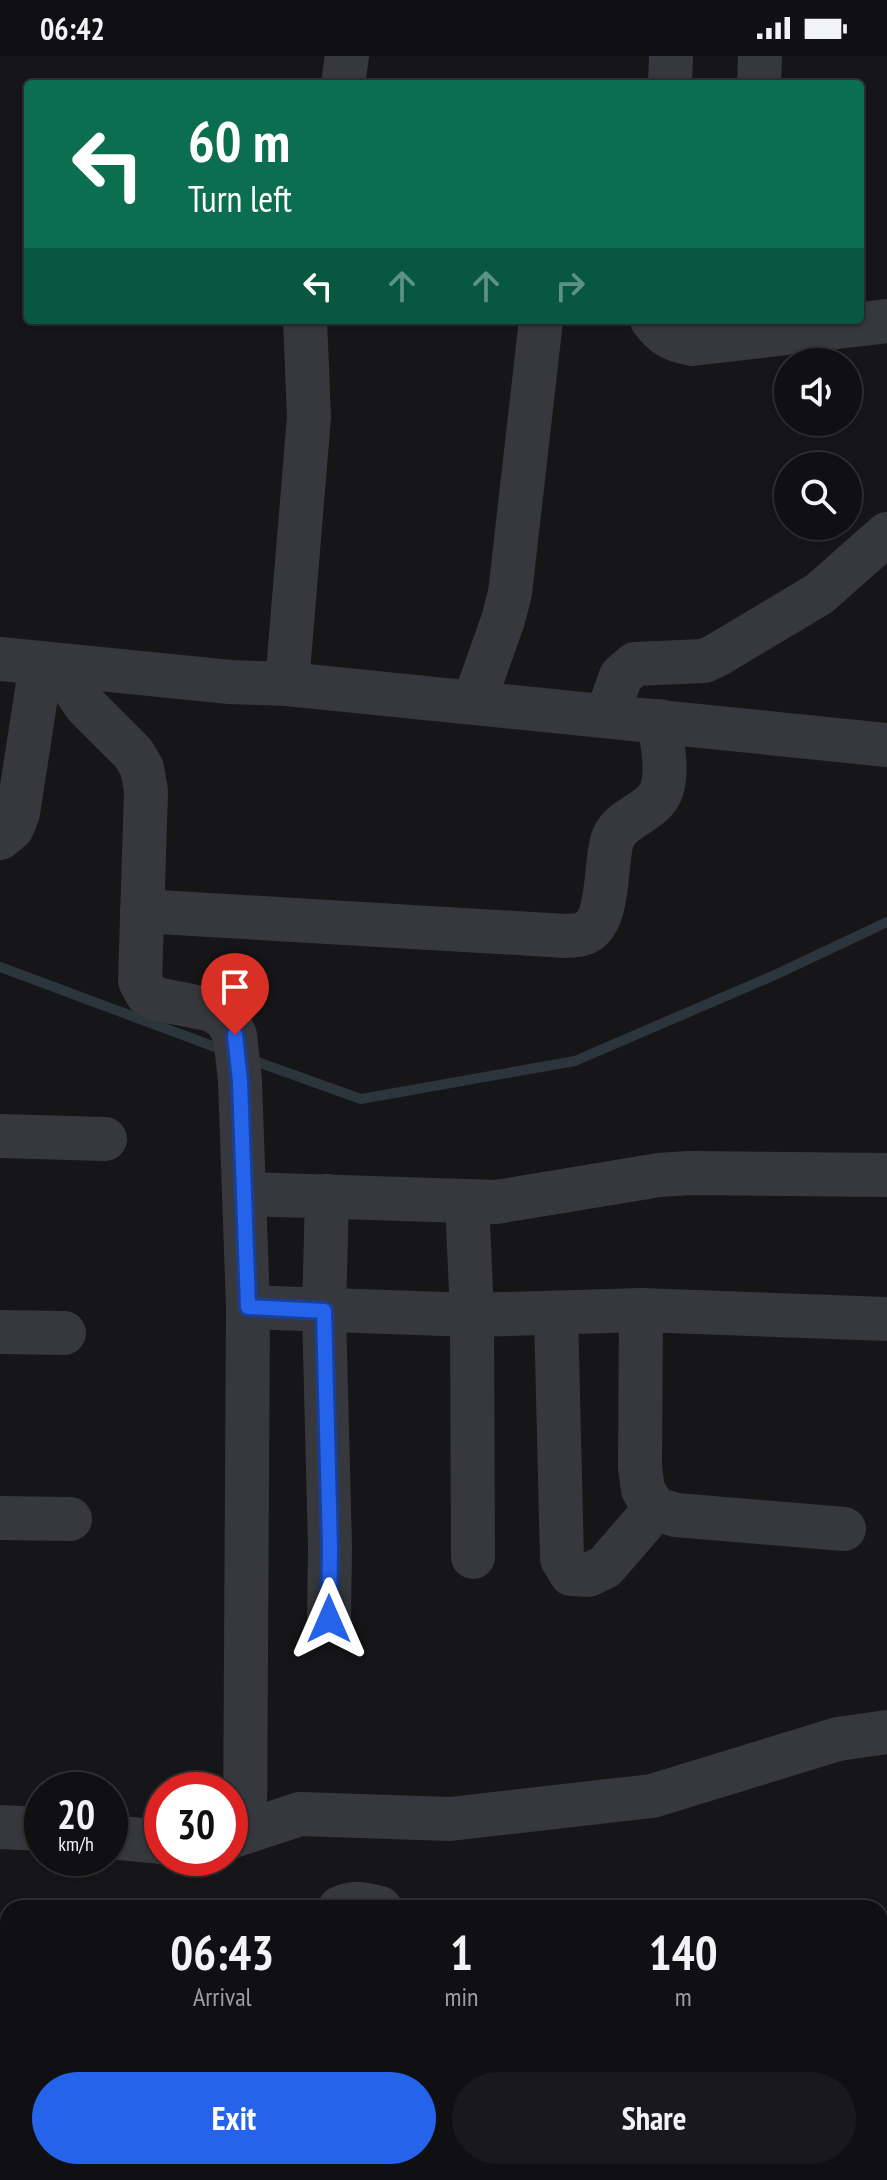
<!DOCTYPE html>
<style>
body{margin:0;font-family:"PT Sans Narrow",sans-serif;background:#19191b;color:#f1f3f6;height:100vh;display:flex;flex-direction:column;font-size:30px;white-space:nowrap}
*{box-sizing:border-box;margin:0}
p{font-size:26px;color:#9c9d9f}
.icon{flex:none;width:44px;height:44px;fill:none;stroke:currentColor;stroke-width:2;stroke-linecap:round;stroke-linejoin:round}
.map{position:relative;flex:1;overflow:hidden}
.panel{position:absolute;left:0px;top:1844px;width:888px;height:280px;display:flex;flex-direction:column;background:#101012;border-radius:24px 24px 0 0;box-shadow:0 2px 6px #0004,0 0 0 2px #303032}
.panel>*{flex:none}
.banner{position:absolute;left:24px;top:24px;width:840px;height:244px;border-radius:8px;box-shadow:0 2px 6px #0004,0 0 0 2px #303032;background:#0b6e4f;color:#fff;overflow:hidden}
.buttons{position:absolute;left:774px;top:292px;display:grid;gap:16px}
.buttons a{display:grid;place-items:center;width:88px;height:88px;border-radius:50%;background:#101012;box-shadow:0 2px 6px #0004,0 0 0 2px #303032;font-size:40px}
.speed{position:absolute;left:24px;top:1716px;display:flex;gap:16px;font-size:40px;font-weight:700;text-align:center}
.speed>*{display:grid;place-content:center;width:104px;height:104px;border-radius:50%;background:#101012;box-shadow:0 2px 6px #0004,0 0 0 2px #303032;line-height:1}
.speed small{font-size:20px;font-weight:400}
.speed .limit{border:12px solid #d22;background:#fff;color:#111}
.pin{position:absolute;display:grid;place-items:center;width:68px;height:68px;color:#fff;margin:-82px -34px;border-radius:50% 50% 50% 0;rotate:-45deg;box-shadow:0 0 8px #0007}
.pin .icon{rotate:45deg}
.me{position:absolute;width:88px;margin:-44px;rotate:0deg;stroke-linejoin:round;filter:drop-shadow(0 0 6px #0008)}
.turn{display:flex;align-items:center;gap:28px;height:168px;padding:0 32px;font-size:36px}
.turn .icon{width:104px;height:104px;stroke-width:2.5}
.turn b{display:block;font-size:56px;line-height:68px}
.lanes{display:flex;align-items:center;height:76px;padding:0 32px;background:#0003;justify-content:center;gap:40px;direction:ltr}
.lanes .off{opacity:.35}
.eta{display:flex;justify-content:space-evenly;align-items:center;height:136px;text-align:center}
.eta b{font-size:48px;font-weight:800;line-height:56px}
.cta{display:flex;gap:16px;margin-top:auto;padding:16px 32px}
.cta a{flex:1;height:92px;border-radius:48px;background:#2563eb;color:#fff;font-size:32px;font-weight:800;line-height:92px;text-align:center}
.cta a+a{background:#19191b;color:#f1f3f6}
.status{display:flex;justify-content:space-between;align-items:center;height:56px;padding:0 40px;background:#101012;direction:ltr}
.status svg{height:22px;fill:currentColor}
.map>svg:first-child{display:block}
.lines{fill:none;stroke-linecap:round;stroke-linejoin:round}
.stream{stroke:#2c353c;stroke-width:10}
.minor{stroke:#37383d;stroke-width:44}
.route-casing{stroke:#184099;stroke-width:20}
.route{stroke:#2563eb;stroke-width:14}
</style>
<div class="status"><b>06:42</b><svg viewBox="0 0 49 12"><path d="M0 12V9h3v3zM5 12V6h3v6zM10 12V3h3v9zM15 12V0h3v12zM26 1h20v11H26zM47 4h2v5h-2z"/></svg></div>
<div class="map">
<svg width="887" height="2124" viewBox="0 0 887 2124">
<rect width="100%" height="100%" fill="#161618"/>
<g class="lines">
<g class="stream">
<polyline points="0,911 226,995"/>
<polyline points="249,1003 361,1043 575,1005 777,918 887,866"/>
</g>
<g class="minor">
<polyline points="343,28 347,0"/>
<polyline points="670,28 671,0"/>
<polyline points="759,28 760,0"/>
<path d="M652,264C664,280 674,285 693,288L887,265"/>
<polyline points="0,603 230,626 287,628 887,689"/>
<polyline points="68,611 77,637 86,650 133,697 142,712 146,735 140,925 147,938 157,943 212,954 226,963 235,979 240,1025 248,1251 245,1776"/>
<polyline points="287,628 309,361 305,264"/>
<polyline points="474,646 503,564 510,537 541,264"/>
<polyline points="607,659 621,620 635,608 704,605 717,599 819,538 887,478"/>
<polyline points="0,782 12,772 18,757 41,608"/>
<path d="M142,855L566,880C571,879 580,880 585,877C610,866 605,809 612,785C619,760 654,758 662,733C668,711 662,687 659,665"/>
<polyline points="0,1080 105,1083"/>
<polyline points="245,1138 496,1146 659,1119 689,1117 887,1119"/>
<polyline points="327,1140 324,1255 330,1492 329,1563"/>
<polyline points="467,1145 472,1259 473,1501"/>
<polyline points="248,1251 472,1259 641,1254 887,1263"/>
<polyline points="641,1254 640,1411 643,1434 655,1453 676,1459 844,1473"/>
<polyline points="556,1257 562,1503 571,1518 588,1519 605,1511 655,1453"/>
<polyline points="0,1276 64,1277"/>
<polyline points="0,1462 70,1463"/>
<polyline points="0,1771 42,1773"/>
<polyline points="110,1781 162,1786"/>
<polyline points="230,1781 300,1758 450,1763 652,1740 838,1683 887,1676"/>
<path d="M340,1852C354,1845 365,1848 380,1852"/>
<polyline points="880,1914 887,1915"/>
<polyline points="1,1940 8,1941"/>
<polyline points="0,2096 8,2098"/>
<polyline points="100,2116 140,2124"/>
<polyline points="856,2116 887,2121"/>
<polyline points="273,2124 275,2116"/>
<polyline points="598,2124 600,2116"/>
</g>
</g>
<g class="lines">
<g class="route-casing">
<polyline id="route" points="235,979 240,1025 248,1251 324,1255 330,1492 329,1563"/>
</g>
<use href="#route" class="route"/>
</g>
</svg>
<div class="buttons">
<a><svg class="icon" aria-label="sound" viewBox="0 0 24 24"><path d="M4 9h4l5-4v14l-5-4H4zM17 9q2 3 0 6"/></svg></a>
<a><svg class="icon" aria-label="search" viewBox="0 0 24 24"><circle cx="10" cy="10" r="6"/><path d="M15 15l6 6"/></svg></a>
</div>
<div class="speed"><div>20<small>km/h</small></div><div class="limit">30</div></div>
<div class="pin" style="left:235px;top:979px;background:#d93025"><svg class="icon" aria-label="arrive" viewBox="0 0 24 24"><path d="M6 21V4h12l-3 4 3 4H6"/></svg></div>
<svg class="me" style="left:329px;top:1563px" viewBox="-20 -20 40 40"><path d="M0-17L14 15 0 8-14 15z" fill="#2563eb" stroke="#fff" stroke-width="4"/></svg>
<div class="banner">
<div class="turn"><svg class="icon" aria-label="left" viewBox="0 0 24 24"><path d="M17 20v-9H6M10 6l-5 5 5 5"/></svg><div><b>60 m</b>Turn left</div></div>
<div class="lanes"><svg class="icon" aria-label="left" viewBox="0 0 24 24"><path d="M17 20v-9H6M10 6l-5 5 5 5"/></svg><svg class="icon off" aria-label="ahead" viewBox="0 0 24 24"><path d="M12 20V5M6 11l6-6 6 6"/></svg><svg class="icon off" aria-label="ahead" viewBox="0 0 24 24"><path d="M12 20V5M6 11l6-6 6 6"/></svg><svg class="icon off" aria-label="right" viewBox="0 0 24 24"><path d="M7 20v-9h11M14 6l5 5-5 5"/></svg></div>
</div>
<section class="panel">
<div class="eta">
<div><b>06:43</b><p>Arrival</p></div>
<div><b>1</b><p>min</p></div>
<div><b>140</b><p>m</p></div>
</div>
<div class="cta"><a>Exit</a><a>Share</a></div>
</section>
</div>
